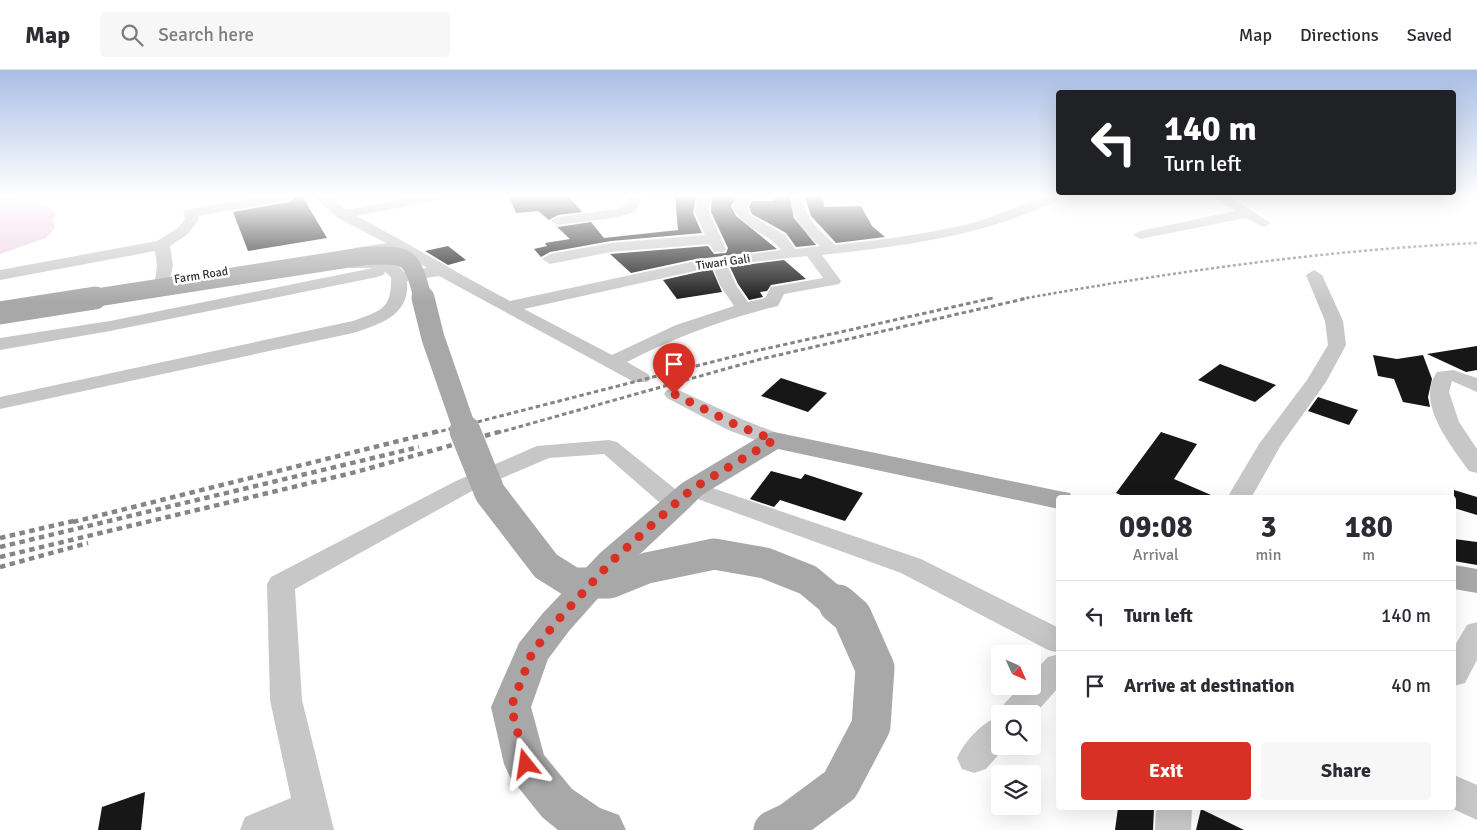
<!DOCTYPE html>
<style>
body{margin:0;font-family:Signika,sans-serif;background:#f7f7f7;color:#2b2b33;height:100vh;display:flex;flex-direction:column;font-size:19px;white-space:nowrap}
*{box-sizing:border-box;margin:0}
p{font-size:16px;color:#7c7c81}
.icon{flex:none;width:28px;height:28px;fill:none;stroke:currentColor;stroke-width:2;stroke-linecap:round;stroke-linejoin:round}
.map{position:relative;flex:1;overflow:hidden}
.panel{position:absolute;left:1056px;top:425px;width:400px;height:315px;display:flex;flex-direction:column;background:#fff;border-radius:5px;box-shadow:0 5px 20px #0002}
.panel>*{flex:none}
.hud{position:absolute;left:1056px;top:20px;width:400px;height:105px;border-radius:5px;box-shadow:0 5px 20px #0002;background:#202124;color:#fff;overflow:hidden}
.needle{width:32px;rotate:135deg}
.controls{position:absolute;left:991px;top:575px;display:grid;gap:10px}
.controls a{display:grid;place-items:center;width:50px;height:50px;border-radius:5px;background:#fff;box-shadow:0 5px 20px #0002;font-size:25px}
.pin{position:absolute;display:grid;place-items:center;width:42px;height:42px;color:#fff;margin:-51px -21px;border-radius:50% 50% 50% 0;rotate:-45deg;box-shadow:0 0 5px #0007}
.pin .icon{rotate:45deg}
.me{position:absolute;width:55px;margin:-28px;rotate:345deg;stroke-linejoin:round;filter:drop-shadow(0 0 4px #0008)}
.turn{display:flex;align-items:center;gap:18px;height:105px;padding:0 25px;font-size:22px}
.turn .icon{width:65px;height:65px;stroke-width:2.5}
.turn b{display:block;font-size:35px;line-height:42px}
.eta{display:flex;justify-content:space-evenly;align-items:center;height:85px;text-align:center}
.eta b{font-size:30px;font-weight:700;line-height:35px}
.cta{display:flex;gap:10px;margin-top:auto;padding:10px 25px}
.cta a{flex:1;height:58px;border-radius:5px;background:#d93025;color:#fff;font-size:20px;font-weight:700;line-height:58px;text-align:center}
.cta a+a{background:#f7f7f7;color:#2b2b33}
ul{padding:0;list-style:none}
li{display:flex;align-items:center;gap:15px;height:70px;padding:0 25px;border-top:1px solid #e1e1e2}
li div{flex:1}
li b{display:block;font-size:19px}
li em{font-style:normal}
header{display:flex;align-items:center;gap:30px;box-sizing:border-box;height:70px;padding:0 25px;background:#fff;border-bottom:1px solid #e1e1e2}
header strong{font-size:24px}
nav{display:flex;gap:28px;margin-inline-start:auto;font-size:18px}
.search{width:350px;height:45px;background:#f7f7f7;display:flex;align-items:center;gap:12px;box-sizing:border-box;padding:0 18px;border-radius:5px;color:#7c7c81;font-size:19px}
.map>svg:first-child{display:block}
.water{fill:#ebcde0}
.building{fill:#171717}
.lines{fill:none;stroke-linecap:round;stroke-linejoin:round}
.minor{fill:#c7c7c7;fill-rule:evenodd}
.major{fill:#a8a8a8;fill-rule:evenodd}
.rail-far2{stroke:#858585;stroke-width:2.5;stroke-dasharray:3 2.5;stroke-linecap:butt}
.rail-far1{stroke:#858585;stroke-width:3;stroke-dasharray:4.5 3;stroke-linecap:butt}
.rail{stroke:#858585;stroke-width:4.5;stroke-dasharray:5.5 4.5;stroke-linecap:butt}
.major-bridge-far3{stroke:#a8a8a8;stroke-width:18}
.major-bridge-far2{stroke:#a8a8a8;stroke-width:23}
.major-bridge-far1{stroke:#a8a8a8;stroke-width:31}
.major-bridge{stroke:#a8a8a8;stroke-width:39}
.route{stroke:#d93025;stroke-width:9;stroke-dasharray:0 16.2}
.labels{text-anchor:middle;stroke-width:5;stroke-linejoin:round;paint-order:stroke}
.far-street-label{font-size:12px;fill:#303030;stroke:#fff}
</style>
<header>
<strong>Map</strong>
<div class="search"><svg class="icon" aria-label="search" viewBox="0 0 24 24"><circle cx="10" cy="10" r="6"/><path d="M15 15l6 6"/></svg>Search here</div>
<nav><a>Map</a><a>Directions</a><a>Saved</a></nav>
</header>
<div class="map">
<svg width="1477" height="760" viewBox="0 0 1477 760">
<rect width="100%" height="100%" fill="#fff"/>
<polygon class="water" points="0,127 31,132 47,136 56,144 53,151 55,158 46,168 0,184"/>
<g class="building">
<polygon points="297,126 302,126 327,168 248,181 233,142 289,132"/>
<polygon points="509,126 568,126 582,142 558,145 549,150 538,141 516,143"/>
<polygon points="675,126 696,126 693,143 702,163 611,171 550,182 541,187 534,179 547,176 545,173 570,169 555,155 558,157 591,152 604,168 678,160"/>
<polygon points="712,126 737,126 731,136 736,146 777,179 691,190 631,203 610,184 708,176 714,184 726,183 728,178 711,142"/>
<polygon points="777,126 789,126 794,148 816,175 796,177 786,163 752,144 749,137 752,131 774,131"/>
<polygon points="805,127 823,127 824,137 861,136 872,156 885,167 836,173 811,146"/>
<polygon points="448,176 466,190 448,195 425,181"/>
<polygon points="784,190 806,209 771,215 767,221 760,222 763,227 749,230 738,214 730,197"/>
<polygon points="712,199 722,222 677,229 663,210"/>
<polygon points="1477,276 1477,300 1466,302 1427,284"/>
<polygon points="1373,285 1397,289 1423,285 1432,309 1428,327 1430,337 1403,332 1394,309 1378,306"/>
<polygon points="1220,294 1276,315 1255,332 1198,310"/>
<polygon points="781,308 827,323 808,342 761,326"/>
<polygon points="1318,327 1358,340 1349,355 1308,341"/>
<polygon points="1161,362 1197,374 1174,409 1218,428 1128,428 1116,423"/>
<polygon points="771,401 801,409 805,404 863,423 845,451 780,430 774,437 750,429"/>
<polygon points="1454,420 1477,427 1477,445 1454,438"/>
<polygon points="1454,469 1477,472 1477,495 1454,491"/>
<polygon points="145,722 141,760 98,760 102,737"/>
<polygon points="1118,738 1154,738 1153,760 1115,760"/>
<polygon points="1201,739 1244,760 1196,760"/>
</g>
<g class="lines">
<g class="minor">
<polygon points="265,126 295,126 289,130 198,146 199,149 188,164 170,176 173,195 169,214 157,214 155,211 157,195 155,181 0,210 0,200 157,171 178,158 185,149 183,143 185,140"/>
<path d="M313,126H327L346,140L417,126H443L437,130L356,146C409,173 458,204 510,231L691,192L781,180C767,161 742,160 733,137L739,126H752L747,137L750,145L785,165L795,179L820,176C806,163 789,146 791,126H803C802,147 821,161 835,175C881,170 927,164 972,153C1002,145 1033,126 1063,126C1058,132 1047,135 1040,138C971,168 895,177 822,185L841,211L839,214L784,224L778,236C725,249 675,267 627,292L648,304L651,308L648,312H634L439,206L407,211C410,245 381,254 353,263L0,339V327L353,251C381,241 392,239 391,207L383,200L385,202L383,205L377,207L110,261L0,280V268L110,251L373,198H351L348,195C357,182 395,189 404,202L427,198L399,180L359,185L354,184L352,181L354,178L386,173L338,148ZM807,186L823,208L771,217L765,228L748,232L736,215L727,195ZM713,197L720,215L734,236L676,255L612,285L524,239Z"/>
<polygon points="630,126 643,126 635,142 618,147 558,155 551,151 558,147 616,139 625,136"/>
<polygon points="698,126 710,126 709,142 726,179 724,182 714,182 709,174 611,182 550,194 542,189 550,184 611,173 705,165 695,142"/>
<polygon points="1213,126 1228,126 1271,153 1264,157 1245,148 1140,169 1133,165 1140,161 1235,141"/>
<polygon points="1314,200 1322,205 1343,251 1346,275 1326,312 1281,375 1251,428 1227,428 1259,374 1307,310 1328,275 1325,251 1306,205"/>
<path d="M1453,300L1477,308V322L1452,311L1449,322L1459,352L1477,379V403L1469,401C1451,375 1415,333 1437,302Z"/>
<polygon points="674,318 744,350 782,365 785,370 782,375 774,377 728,360 667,328 664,324 667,320"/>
<polygon points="609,370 617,372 685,427 688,433 685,439 676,441 667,439 604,384 549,388 472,421 295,519 302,630 334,760 240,760 245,747 291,728 270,630 267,514 271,507 456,411 537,376"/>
<polygon points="692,411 921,489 1059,558 1059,583 1048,580 901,503 684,424 680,419 684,414"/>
<polygon points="1477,552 1477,590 1465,613 1454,616 1454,577 1467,555"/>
<path d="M1059,584V617L1032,647V644H1000V676H1006L986,699L974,703L962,699L957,688C965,671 982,652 1000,646L999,644L1004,634L1021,616H1032V604L1048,587Z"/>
<polygon points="1454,705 1477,715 1477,750 1451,738 1454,738"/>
<polygon points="1156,738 1192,738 1191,760 1155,760"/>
</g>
<g class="major">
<polygon points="774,362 1059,421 1070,423 1072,428 1059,428 1059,439 778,379 702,425 687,440 624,499 569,561 548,589 531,637 544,685 572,719 600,738 619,745 626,760 558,760 542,747 510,707 504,694 491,637 519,573 543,543 600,483 682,413 764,364"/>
<polygon points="1454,495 1477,499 1477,523 1454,519"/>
</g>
<g class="rail-far2">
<polyline points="987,229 993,228"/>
<path d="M1021,229C1172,202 1324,180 1477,173"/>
</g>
<g class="rail-far1">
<polyline points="434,363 751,282 993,228"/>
<polyline points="497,363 761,289 1028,228"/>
</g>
<g class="rail">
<polyline points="73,452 439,361"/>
<polyline points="0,468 78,450"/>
<polyline points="0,477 419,377"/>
<polyline points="0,487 356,402 502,361"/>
<polyline points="0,497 88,473"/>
</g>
<path class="major-bridge-far3" d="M87,229L365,186C410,184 412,186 423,229"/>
<g class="major-bridge-far2">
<polyline points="423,228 433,268 466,363"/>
<polyline points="0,243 95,228"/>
</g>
<polyline class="major-bridge-far1" points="465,361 490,423 546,496 573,513 610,513 647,498 714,484 765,493 808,510 839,536"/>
<polyline class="major-bridge" points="773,760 790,752 840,715 871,656 875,598 852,546 838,534"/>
</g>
<linearGradient id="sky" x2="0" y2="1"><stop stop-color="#a9bee5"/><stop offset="0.54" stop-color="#fff"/><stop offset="1" stop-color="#fff" stop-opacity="0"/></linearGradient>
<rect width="1477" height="233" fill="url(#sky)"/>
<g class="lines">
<polyline class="route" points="526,694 511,637 532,583 556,552 612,491 676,433 692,419 774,370 736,355 674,324"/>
</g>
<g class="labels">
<g class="far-street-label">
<text transform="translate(723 192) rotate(-8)" y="4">Tiwari Gali</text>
<text transform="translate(201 205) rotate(-9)" y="4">Farm Road</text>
</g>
</g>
</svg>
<div class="controls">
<a><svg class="needle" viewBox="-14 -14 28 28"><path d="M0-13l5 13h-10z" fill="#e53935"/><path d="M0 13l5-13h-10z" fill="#7c7c81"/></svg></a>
<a><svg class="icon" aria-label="search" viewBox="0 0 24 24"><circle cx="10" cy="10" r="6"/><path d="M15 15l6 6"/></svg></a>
<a><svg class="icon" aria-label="layers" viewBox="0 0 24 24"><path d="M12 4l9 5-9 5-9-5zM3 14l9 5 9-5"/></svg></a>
</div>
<div class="pin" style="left:674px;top:324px;background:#d93025"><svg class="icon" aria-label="arrive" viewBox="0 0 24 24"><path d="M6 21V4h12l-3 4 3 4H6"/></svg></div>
<svg class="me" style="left:526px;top:694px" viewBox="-20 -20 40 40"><path d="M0-17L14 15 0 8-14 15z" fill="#d93025" stroke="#fff" stroke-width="4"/></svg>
<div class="hud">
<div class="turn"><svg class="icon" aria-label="left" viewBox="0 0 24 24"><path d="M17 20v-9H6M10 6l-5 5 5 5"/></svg><div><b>140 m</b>Turn left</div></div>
</div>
<section class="panel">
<div class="eta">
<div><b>09:08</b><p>Arrival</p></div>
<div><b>3</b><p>min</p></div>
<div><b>180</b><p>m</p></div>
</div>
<ul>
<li><svg class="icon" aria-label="left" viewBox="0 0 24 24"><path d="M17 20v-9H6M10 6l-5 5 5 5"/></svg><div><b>Turn left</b></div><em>140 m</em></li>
<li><svg class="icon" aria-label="arrive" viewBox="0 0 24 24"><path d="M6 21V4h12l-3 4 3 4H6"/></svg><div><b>Arrive at destination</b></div><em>40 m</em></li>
</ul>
<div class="cta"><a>Exit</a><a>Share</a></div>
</section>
</div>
